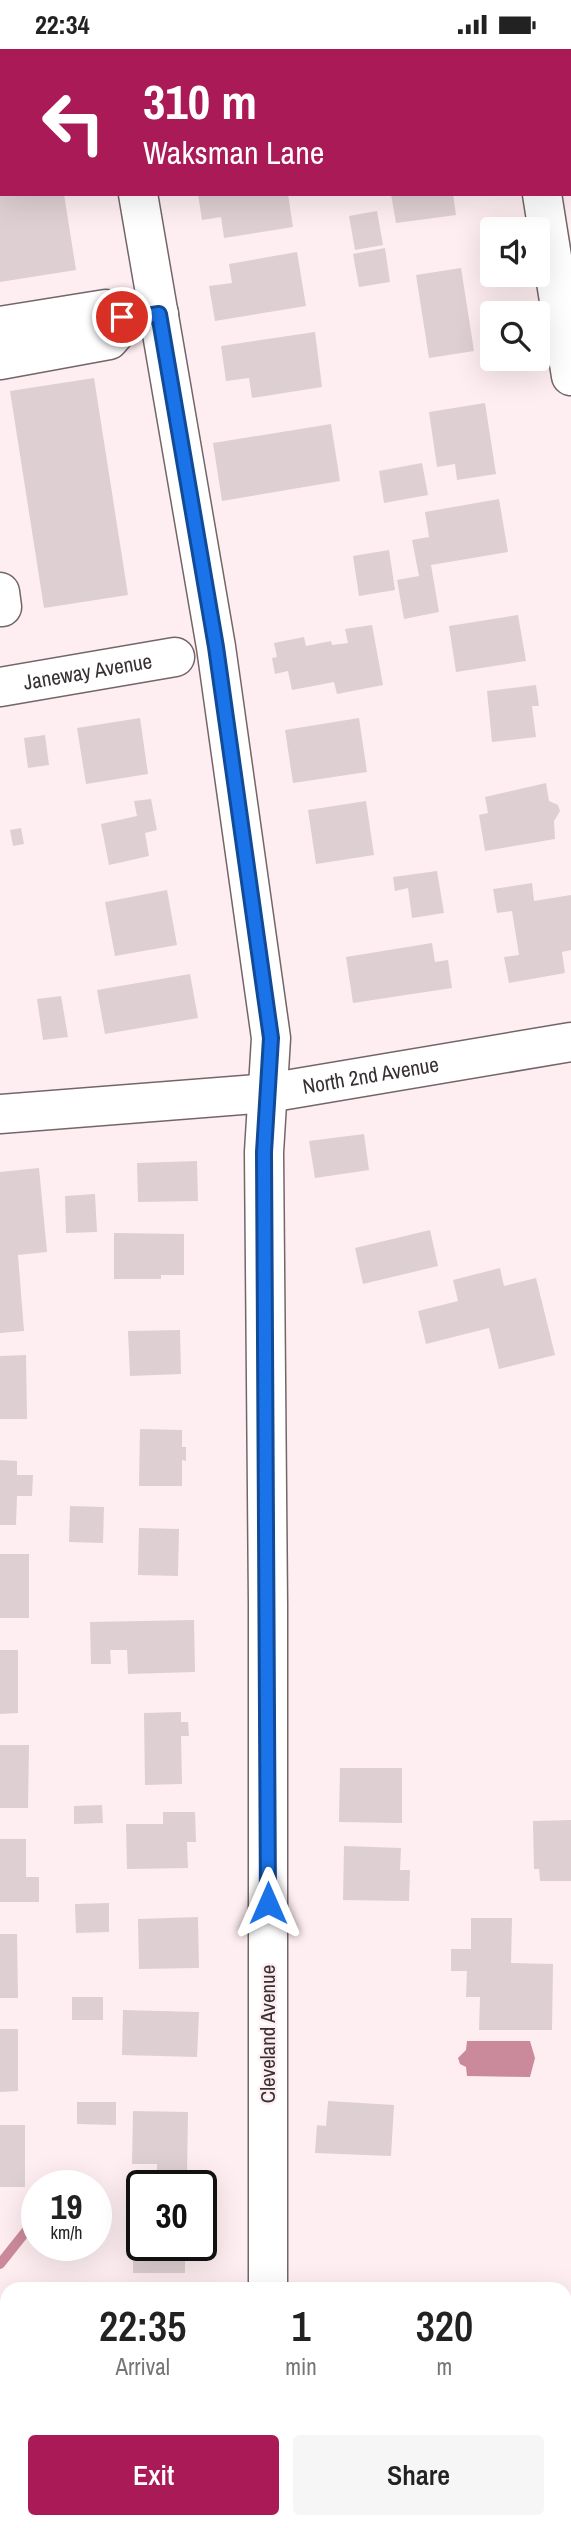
<!DOCTYPE html>
<style>
body{margin:0;font-family:"Archivo Narrow",sans-serif;background:#f6f6f6;color:#222;height:100vh;display:flex;flex-direction:column;font-size:26px;white-space:nowrap}
*{box-sizing:border-box;margin:0}
p{font-size:23px;color:#767676}
.icon{flex:none;width:38px;height:38px;fill:none;stroke:currentColor;stroke-width:2;stroke-linecap:round;stroke-linejoin:round}
.map{position:relative;flex:1;overflow:hidden}
.drawer{position:absolute;left:0px;top:2233px;width:572px;height:247px;display:flex;flex-direction:column;background:#fff;border-radius:21px 21px 0 0;box-shadow:0 7px 28px #0002}
.drawer>*{flex:none}
.guide{position:absolute;left:0px;top:0px;width:572px;height:147px;box-shadow:0 7px 28px #0002;background:#aa1a57;color:#fff;overflow:hidden}
.tools{position:absolute;left:480px;top:168px;display:grid;gap:14px}
.tools a{display:grid;place-items:center;width:70px;height:70px;border-radius:7px;background:#fff;box-shadow:0 7px 28px #0002;font-size:35px}
.speed{position:absolute;left:21px;top:2121px;display:flex;gap:14px;font-size:35px;font-weight:700;text-align:center}
.speed>*{display:grid;place-content:center;width:91px;height:91px;border-radius:50%;background:#fff;box-shadow:0 7px 28px #0002;line-height:1}
.speed small{font-size:18px;font-weight:400}
.speed .limit{border:4px solid #111;border-radius:10px;background:#fff;color:#111}
.pin{position:absolute;display:grid;place-items:center;width:60px;height:60px;color:#fff;margin:-30px;border:4px solid #fff;border-radius:50%;box-shadow:0 2px 7px #0007}
.me{position:absolute;width:77px;margin:-38px;rotate:0deg;stroke-linejoin:round;filter:drop-shadow(0 0 5px #0008)}
.turn{display:flex;align-items:center;gap:24px;height:147px;padding:0 28px;font-size:32px}
.turn .icon{width:91px;height:91px;stroke-width:2.5}
.turn b{display:block;font-size:49px;line-height:60px}
.eta{display:flex;justify-content:space-evenly;align-items:center;height:119px;text-align:center}
.eta b{font-size:42px;font-weight:600;line-height:49px}
.cta{display:flex;gap:14px;margin-top:auto;padding:14px 28px}
.cta a{flex:1;height:80px;border-radius:7px;background:#aa1a57;color:#fff;font-size:28px;font-weight:600;line-height:80px;text-align:center}
.cta a+a{background:#f6f6f6;color:#222}
.status{display:flex;justify-content:space-between;align-items:center;height:49px;padding:0 35px;background:#fff;direction:ltr}
.status svg{height:19px;fill:currentColor}
.map>svg:first-child{display:block}
.water{fill:#cb8a9b}
.lines{fill:none;stroke-linecap:round;stroke-linejoin:round}
.stream{stroke:#cb8a9b;stroke-width:10}
.building{fill:#decfd2}
.minor-casing{stroke:#736669;stroke-width:41}
.minor{stroke:#fff;stroke-width:38}
.route-casing{stroke:#114b97;stroke-width:18}
.route{stroke:#1a73e8;stroke-width:12}
.labels{text-anchor:middle;stroke-width:5;stroke-linejoin:round;paint-order:stroke}
.street-label{font-size:21px;fill:#363031;stroke:#feeef1}
</style>
<div class="status"><b>22:34</b><svg viewBox="0 0 49 12"><path d="M0 12V9h3v3zM5 12V6h3v6zM10 12V3h3v9zM15 12V0h3v12zM26 1h20v11H26zM47 4h2v5h-2z"/></svg></div>
<div class="map">
<svg width="571" height="2479" viewBox="0 0 571 2479">
<rect width="100%" height="100%" fill="#feeef1"/>
<polygon class="water" points="467,1992 530,1992 535,2009 530,2028 467,2027 466,2018 460,2015 458,2009 466,2001"/>
<g class="lines">
<g class="stream">
<polyline points="0,2215 27,2181 37,2180"/>
<polyline points="0,2275 7,2282"/>
</g>
</g>
<g class="building">
<polygon points="0,145 64,145 76,221 0,233"/>
<polygon points="198,145 288,145 293,178 224,189 221,168 202,171"/>
<polygon points="391,145 453,145 456,166 396,174"/>
<polygon points="377,162 383,196 355,201 349,167"/>
<polygon points="385,199 390,233 359,238 353,205"/>
<polygon points="297,203 306,257 215,272 209,237 232,234 229,215"/>
<polygon points="461,219 474,302 429,309 416,226"/>
<polygon points="315,283 322,338 252,349 249,329 226,332 221,297"/>
<polygon points="94,329 128,546 44,559 10,342"/>
<polygon points="485,354 496,425 457,431 455,415 437,418 429,363"/>
<polygon points="331,375 340,432 222,452 213,394"/>
<polygon points="422,414 428,446 384,454 379,422"/>
<polygon points="499,450 508,503 431,516 439,563 404,570 397,531 419,527 412,491 429,488 425,463"/>
<polygon points="389,501 395,541 359,547 353,507"/>
<polygon points="518,566 526,612 456,623 449,577"/>
<polygon points="372,576 383,636 337,645 334,633 292,641 288,622 275,625 272,609 277,608 274,594 304,588 306,597 331,592 332,596 348,594 345,580"/>
<polygon points="536,636 539,657 532,657 536,688 492,693 487,642"/>
<polygon points="140,669 148,725 86,735 77,679"/>
<polygon points="359,669 367,723 293,734 285,681"/>
<polygon points="45,686 49,716 28,719 24,689"/>
<polygon points="546,734 549,752 558,756 560,762 554,772 555,790 485,802 479,766 488,764 485,748"/>
<polygon points="151,750 157,781 145,784 149,807 109,816 101,775 137,767 134,752"/>
<polygon points="366,752 374,806 316,815 308,761"/>
<polygon points="21,779 24,795 13,797 10,781"/>
<polygon points="437,822 444,864 412,869 408,839 395,842 393,828"/>
<polygon points="532,834 534,852 571,846 571,901 562,903 565,924 509,934 504,908 519,906 512,862 497,864 493,840"/>
<polygon points="167,841 177,896 115,907 105,853"/>
<polygon points="432,894 435,913 448,911 452,939 353,954 346,908"/>
<polygon points="190,925 198,969 105,985 97,941"/>
<polygon points="61,947 68,988 43,991 37,950"/>
<polygon points="364,1085 369,1121 315,1129 309,1092"/>
<polygon points="197,1112 198,1152 138,1153 137,1114"/>
<polygon points="39,1119 47,1203 18,1206 24,1282 0,1284 0,1123"/>
<polygon points="95,1145 97,1183 66,1184 65,1147"/>
<polygon points="430,1181 438,1217 363,1235 355,1199"/>
<polygon points="114,1184 184,1185 184,1226 161,1226 161,1230 114,1230"/>
<polygon points="500,1219 504,1237 536,1229 555,1306 499,1320 489,1279 426,1295 418,1262 458,1252 453,1231"/>
<polygon points="180,1281 181,1325 130,1327 128,1282"/>
<polygon points="26,1306 27,1370 0,1370 0,1307"/>
<polygon points="140,1380 182,1381 182,1398 186,1398 186,1412 182,1411 182,1437 139,1437"/>
<polygon points="0,1411 17,1412 17,1426 33,1426 32,1447 17,1447 16,1476 0,1476"/>
<polygon points="70,1457 104,1458 103,1494 69,1493"/>
<polygon points="139,1479 179,1480 178,1527 138,1526"/>
<rect x="0" y="1505" width="29" height="64"/>
<polygon points="194,1571 195,1623 128,1625 127,1601 110,1601 111,1615 91,1615 90,1573"/>
<polygon points="0,1601 18,1601 18,1664 0,1665"/>
<polygon points="181,1663 181,1673 188,1673 189,1687 181,1687 182,1735 145,1736 144,1664"/>
<polygon points="0,1696 29,1696 28,1759 0,1759"/>
<polygon points="340,1719 402,1719 402,1774 339,1773"/>
<polygon points="102,1756 103,1774 74,1775 74,1757"/>
<polygon points="163,1763 195,1763 196,1793 187,1793 188,1819 127,1820 126,1775 163,1775"/>
<polygon points="571,1771 571,1832 540,1832 539,1820 534,1820 533,1772"/>
<polygon points="0,1790 26,1790 26,1828 39,1828 39,1853 0,1853"/>
<polygon points="344,1797 401,1799 400,1821 410,1821 409,1852 343,1851"/>
<polygon points="109,1854 109,1883 76,1884 75,1855"/>
<polygon points="198,1868 199,1919 139,1920 138,1870"/>
<polygon points="471,1869 512,1869 511,1914 553,1915 552,1981 479,1981 480,1948 466,1948 467,1922 451,1922 451,1900 471,1900"/>
<polygon points="0,1885 17,1885 18,1949 0,1949"/>
<rect x="72" y="1948" width="31" height="23"/>
<polygon points="123,1961 199,1963 197,2008 122,2006"/>
<polygon points="0,1980 18,1980 18,2042 0,2043"/>
<polygon points="328,2052 394,2056 391,2107 315,2104 317,2076 326,2077"/>
<polygon points="77,2053 116,2053 116,2076 77,2075"/>
<polygon points="133,2062 188,2063 187,2124 157,2124 157,2115 132,2115"/>
<rect x="0" y="2076" width="25" height="62"/>
<polygon points="96,2149 105,2149 107,2180 96,2181"/>
<polygon points="133,2163 142,2163 142,2196 185,2196 185,2224 133,2224"/>
<rect x="565" y="2376" width="6" height="39"/>
<polygon points="565,2471 571,2471 571,2479 511,2479 511,2473 565,2473"/>
<polygon points="178,2476 178,2479 141,2479 141,2477"/>
</g>
<g class="lines">
<g class="minor-casing">
<g id="minor">
<polyline points="113,0 113,2"/>
<polyline points="520,0 520,2"/>
<polyline points="138,145 216,598 271,989 264,1103 268,1556 268,2240"/>
<polyline points="542,145 571,327"/>
<polyline points="0,277 106,260 127,270 159,265"/>
<polyline points="0,311 109,291 127,270"/>
<polyline points="0,543 2,558"/>
<path id="s1" d="M0,638L175,608"/>
<path id="s2" d="M0,1065L268,1044L571,993"/>
<polyline points="269,2473 269,2479"/>
</g>
</g>
<use href="#minor" class="minor"/>
</g>
<g class="lines">
<g class="route-casing">
<polyline id="route" points="122,268 127,270 159,265 216,598 271,989 264,1103 268,1854"/>
</g>
<use href="#route" class="route"/>
</g>
<g class="labels">
<g class="street-label">
<text dy="7" stroke="none"><textPath href="#s1" startOffset="89">Janeway Avenue</textPath></text>
<text dy="7" stroke="none"><textPath href="#s2" startOffset="373">North 2nd Avenue</textPath></text>
<text transform="translate(268 1985) rotate(-90)" y="7">Cleveland Avenue</text>
</g>
</g>
</svg>
<div class="tools">
<a><svg class="icon" aria-label="sound" viewBox="0 0 24 24"><path d="M4 9h4l5-4v14l-5-4H4zM17 9q2 3 0 6"/></svg></a>
<a><svg class="icon" aria-label="search" viewBox="0 0 24 24"><circle cx="10" cy="10" r="6"/><path d="M15 15l6 6"/></svg></a>
</div>
<div class="speed"><div>19<small>km/h</small></div><div class="limit">30</div></div>
<div class="pin" style="left:122px;top:268px;background:#d93025"><svg class="icon" aria-label="arrive" viewBox="0 0 24 24"><path d="M6 21V4h12l-3 4 3 4H6"/></svg></div>
<svg class="me" style="left:268px;top:1854px" viewBox="-20 -20 40 40"><path d="M0-17L14 15 0 8-14 15z" fill="#1a73e8" stroke="#fff" stroke-width="4"/></svg>
<div class="guide">
<div class="turn"><svg class="icon" aria-label="left" viewBox="0 0 24 24"><path d="M17 20v-9H6M10 6l-5 5 5 5"/></svg><div><b>310 m</b>Waksman Lane</div></div>
</div>
<section class="drawer">
<div class="eta">
<div><b>22:35</b><p>Arrival</p></div>
<div><b>1</b><p>min</p></div>
<div><b>320</b><p>m</p></div>
</div>
<div class="cta"><a>Exit</a><a>Share</a></div>
</section>
</div>
